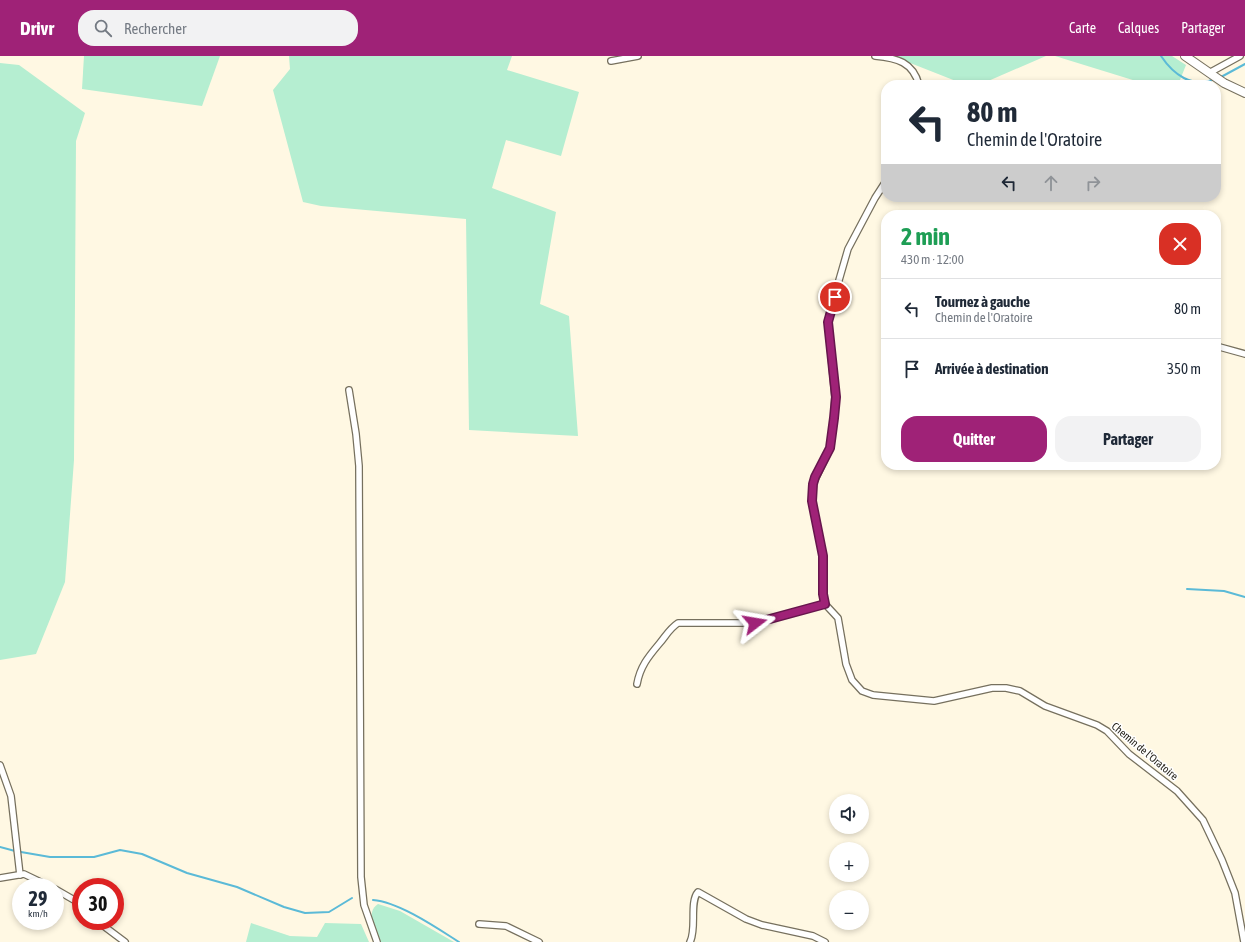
<!DOCTYPE html>
<html lang="fr">
<meta charset="utf-8">
<style>
body{margin:0;font-family:"Asap Condensed",sans-serif;background:#f2f2f3;color:#1f2937;height:100vh;display:flex;flex-direction:column;font-size:15px;white-space:nowrap}
*{box-sizing:border-box;margin:0}
p{font-size:13px;color:#747a83}
.icon{flex:none;width:22px;height:22px;fill:none;stroke:currentColor;stroke-width:2;stroke-linecap:round;stroke-linejoin:round}
.map{position:relative;flex:1;overflow:hidden}
.drawer{position:absolute;left:881px;top:154px;width:340px;height:260px;display:flex;flex-direction:column;background:#fff;border-radius:16px;box-shadow:0 2px 6px #0003}
.drawer>*{flex:none}
.hud{position:absolute;left:881px;top:24px;width:340px;height:122px;border-radius:16px;box-shadow:0 2px 6px #0003;background:#fff;color:#1f2937;overflow:hidden}
.fabs{position:absolute;left:829px;top:738px;display:grid;gap:8px}
.fabs a{display:grid;place-items:center;width:40px;height:40px;border-radius:50%;background:#fff;box-shadow:0 2px 6px #0003;font-size:20px}
.speed{position:absolute;left:12px;top:822px;display:flex;gap:8px;font-size:20px;font-weight:700;text-align:center}
.speed>*{display:grid;place-content:center;width:52px;height:52px;border-radius:50%;background:#fff;box-shadow:0 2px 6px #0003;line-height:1}
.speed small{font-size:10px;font-weight:400}
.speed .limit{border:6px solid #d22;background:#fff;color:#111}
.pin{position:absolute;display:grid;place-items:center;width:34px;height:34px;color:#fff;margin:-17px;border:2px solid #fff;border-radius:50%;box-shadow:0 1px 4px #0007}
.me{position:absolute;width:44px;margin:-22px;rotate:76deg;stroke-linejoin:round;filter:drop-shadow(0 0 3px #0008)}
.turn{display:flex;align-items:center;gap:14px;height:84px;padding:0 20px;font-size:18px}
.turn .icon{width:52px;height:52px;stroke-width:2.5}
.turn b{display:block;font-size:28px;line-height:34px}
.lanes{display:flex;align-items:center;height:38px;padding:0 20px;background:#0003;justify-content:center;gap:20px;direction:ltr}
.lanes .off{opacity:.35}
.round{display:grid;place-items:center;flex:none;width:42px;height:42px;border-radius:16px;background:#f2f2f3}
.summary{display:flex;align-items:center;justify-content:space-between;height:68px;padding:0 20px}
h1{font-size:24px;font-weight:700;line-height:30px;color:#1e9e55}
.cta{display:flex;gap:8px;margin-top:auto;padding:8px 20px}
.cta a{flex:1;height:46px;border-radius:16px;background:#9f2277;color:#fff;font-size:16px;font-weight:700;line-height:46px;text-align:center}
.cta a+a{background:#f2f2f3;color:#1f2937}
ul{padding:0;list-style:none}
li{display:flex;align-items:center;gap:12px;height:60px;padding:0 20px;border-top:1px solid #e0e1e3}
li div{flex:1}
li b{display:block;font-size:15px}
li em{font-style:normal}
header{display:flex;align-items:center;gap:24px;box-sizing:border-box;height:56px;padding:0 20px;background:#9f2277;color:#fff}
header strong{font-size:19px}
nav{display:flex;gap:22px;margin-inline-start:auto;font-size:14px}
.search{width:280px;height:36px;background:#f2f2f3;display:flex;align-items:center;gap:10px;box-sizing:border-box;padding:0 14px;border-radius:16px;color:#747a83;font-size:15px}
.map>svg:first-child{display:block}
.green{fill:#b5eed1}
.lines{fill:none;stroke-linecap:round;stroke-linejoin:round}
.stream{stroke:#5bbad7;stroke-width:2}
.minor-casing{stroke:#76705e;stroke-width:8}
.secondary-casing{stroke:#76705e;stroke-width:10}
.minor{stroke:#fff;stroke-width:5.5}
.secondary{stroke:#fff;stroke-width:8}
.route-casing{stroke:#67164d;stroke-width:10}
.route{stroke:#9f2277;stroke-width:7}
.labels{text-anchor:middle;stroke-width:3;stroke-linejoin:round;paint-order:stroke}
.street-label{font-size:11px;fill:#28251d;stroke:#fff}
</style>
<header>
<strong>Drivr</strong>
<div class="search"><svg class="icon" aria-label="search" viewBox="0 0 24 24"><circle cx="10" cy="10" r="6"/><path d="M15 15l6 6"/></svg>Rechercher</div>
<nav><a>Carte</a><a>Calques</a><a>Partager</a></nav>
</header>
<div class="map">
<svg width="1245" height="886" viewBox="0 0 1245 886">
<rect width="100%" height="100%" fill="#fff8e3"/>
<g class="green">
<polygon points="84,0 220,0 202,50 82,33"/>
<polygon points="289,0 512,0 507,14 579,36 561,100 506,84 492,132 556,156 540,248 569,260 578,380 469,374 466,163 321,150 303,146 273,34 290,13"/>
<polygon points="882,0 1046,0 979,29 966,29 895,1"/>
<polygon points="1055,0 1172,0 1186,9 1178,29 1149,29"/>
<polygon points="0,7 19,9 85,57 76,85 74,404 65,526 36,598 0,604"/>
<path d="M378,848L400,855L454,886H380C375,876 365,856 378,848Z"/>
<polygon points="251,867 290,880 317,881 325,867 361,868 369,886 246,886"/>
</g>
<g class="lines">
<g class="stream">
<path d="M1161,0C1173,18 1192,33 1215,23"/>
<polyline points="1221,21 1245,8"/>
<polyline points="1187,533 1224,535 1245,541"/>
<polyline points="0,791 15,795"/>
<polyline points="21,796 50,801 94,801 120,794 142,798 187,817 237,831 284,851 305,857 329,856 352,842"/>
<path d="M373,844C399,846 437,872 459,886"/>
</g>
<g class="minor-casing">
<g id="minor">
<path d="M875,0C897,2 913,6 919,29"/>
<polyline points="611,5 638,0"/>
<polyline points="1209,17 1240,0"/>
<polyline points="886,125 875,142 848,193 831,252 828,266 835,341 834,361 830,392 813,428 812,445 823,500 823,538 825,548 838,562 846,608 852,624 862,635 873,639 934,645 992,632 1006,632 1020,635 1045,650 1097,669 1107,675 1129,698 1177,735 1203,764 1222,804 1235,837 1244,886"/>
<polyline points="1216,290 1245,298"/>
<polyline points="349,334 356,378 359,410 361,821 364,849 377,886"/>
<path d="M637,628C640,611 648,601 659,588C666,580 669,573 678,567H755L825,548"/>
<polyline points="0,709 11,740 20,819"/>
<polyline points="0,822 24,818 51,831"/>
<polyline points="55,833 81,848"/>
<polyline points="97,865 125,886"/>
<polyline points="479,868 506,870 539,886"/>
<path d="M690,886C697,873 689,846 698,836L746,863L762,869L813,880L825,886"/>
</g>
</g>
<g class="secondary-casing">
<polyline id="secondary" points="1185,0 1224,27 1245,37"/>
</g>
<use href="#minor" class="minor"/>
<use href="#secondary" class="secondary"/>
</g>
<g class="lines">
<g class="route-casing">
<polyline id="route" points="755,567 825,548 823,538 823,500 812,445 813,428 815,421 830,392 834,362 836,341 828,266 835,241"/>
</g>
<use href="#route" class="route"/>
</g>
<g class="labels">
<g class="street-label">
<text transform="translate(1145 695) rotate(40)" y="4">Chemin de l'Oratoire</text>
</g>
</g>
</svg>
<div class="fabs">
<a><svg class="icon" aria-label="sound" viewBox="0 0 24 24"><path d="M4 9h4l5-4v14l-5-4H4zM17 9q2 3 0 6"/></svg></a>
<a>+</a>
<a>−</a>
</div>
<div class="speed"><div>29<small>km/h</small></div><div class="limit">30</div></div>
<div class="pin" style="left:835px;top:241px;background:#d93025"><svg class="icon" aria-label="arrive" viewBox="0 0 24 24"><path d="M6 21V4h12l-3 4 3 4H6"/></svg></div>
<svg class="me" style="left:755px;top:567px" viewBox="-20 -20 40 40"><path d="M0-17L14 15 0 8-14 15z" fill="#9f2277" stroke="#fff" stroke-width="4"/></svg>
<div class="hud">
<div class="turn"><svg class="icon" aria-label="left" viewBox="0 0 24 24"><path d="M17 20v-9H6M10 6l-5 5 5 5"/></svg><div><b>80 m</b>Chemin de l'Oratoire</div></div>
<div class="lanes"><svg class="icon" aria-label="left" viewBox="0 0 24 24"><path d="M17 20v-9H6M10 6l-5 5 5 5"/></svg><svg class="icon off" aria-label="ahead" viewBox="0 0 24 24"><path d="M12 20V5M6 11l6-6 6 6"/></svg><svg class="icon off" aria-label="right" viewBox="0 0 24 24"><path d="M7 20v-9h11M14 6l5 5-5 5"/></svg></div>
</div>
<section class="drawer">
<div class="summary"><div><h1>2 min</h1><p>430 m · 12:00</p></div><a class="round" style="background:#d93025;color:#fff"><svg class="icon" aria-label="close" viewBox="0 0 24 24"><path d="M6 6l12 12M18 6L6 18"/></svg></a></div>
<ul>
<li><svg class="icon" aria-label="left" viewBox="0 0 24 24"><path d="M17 20v-9H6M10 6l-5 5 5 5"/></svg><div><b>Tournez à gauche</b><p>Chemin de l'Oratoire</p></div><em>80 m</em></li>
<li><svg class="icon" aria-label="arrive" viewBox="0 0 24 24"><path d="M6 21V4h12l-3 4 3 4H6"/></svg><div><b>Arrivée à destination</b></div><em>350 m</em></li>
</ul>
<div class="cta"><a>Quitter</a><a>Partager</a></div>
</section>
</div>
